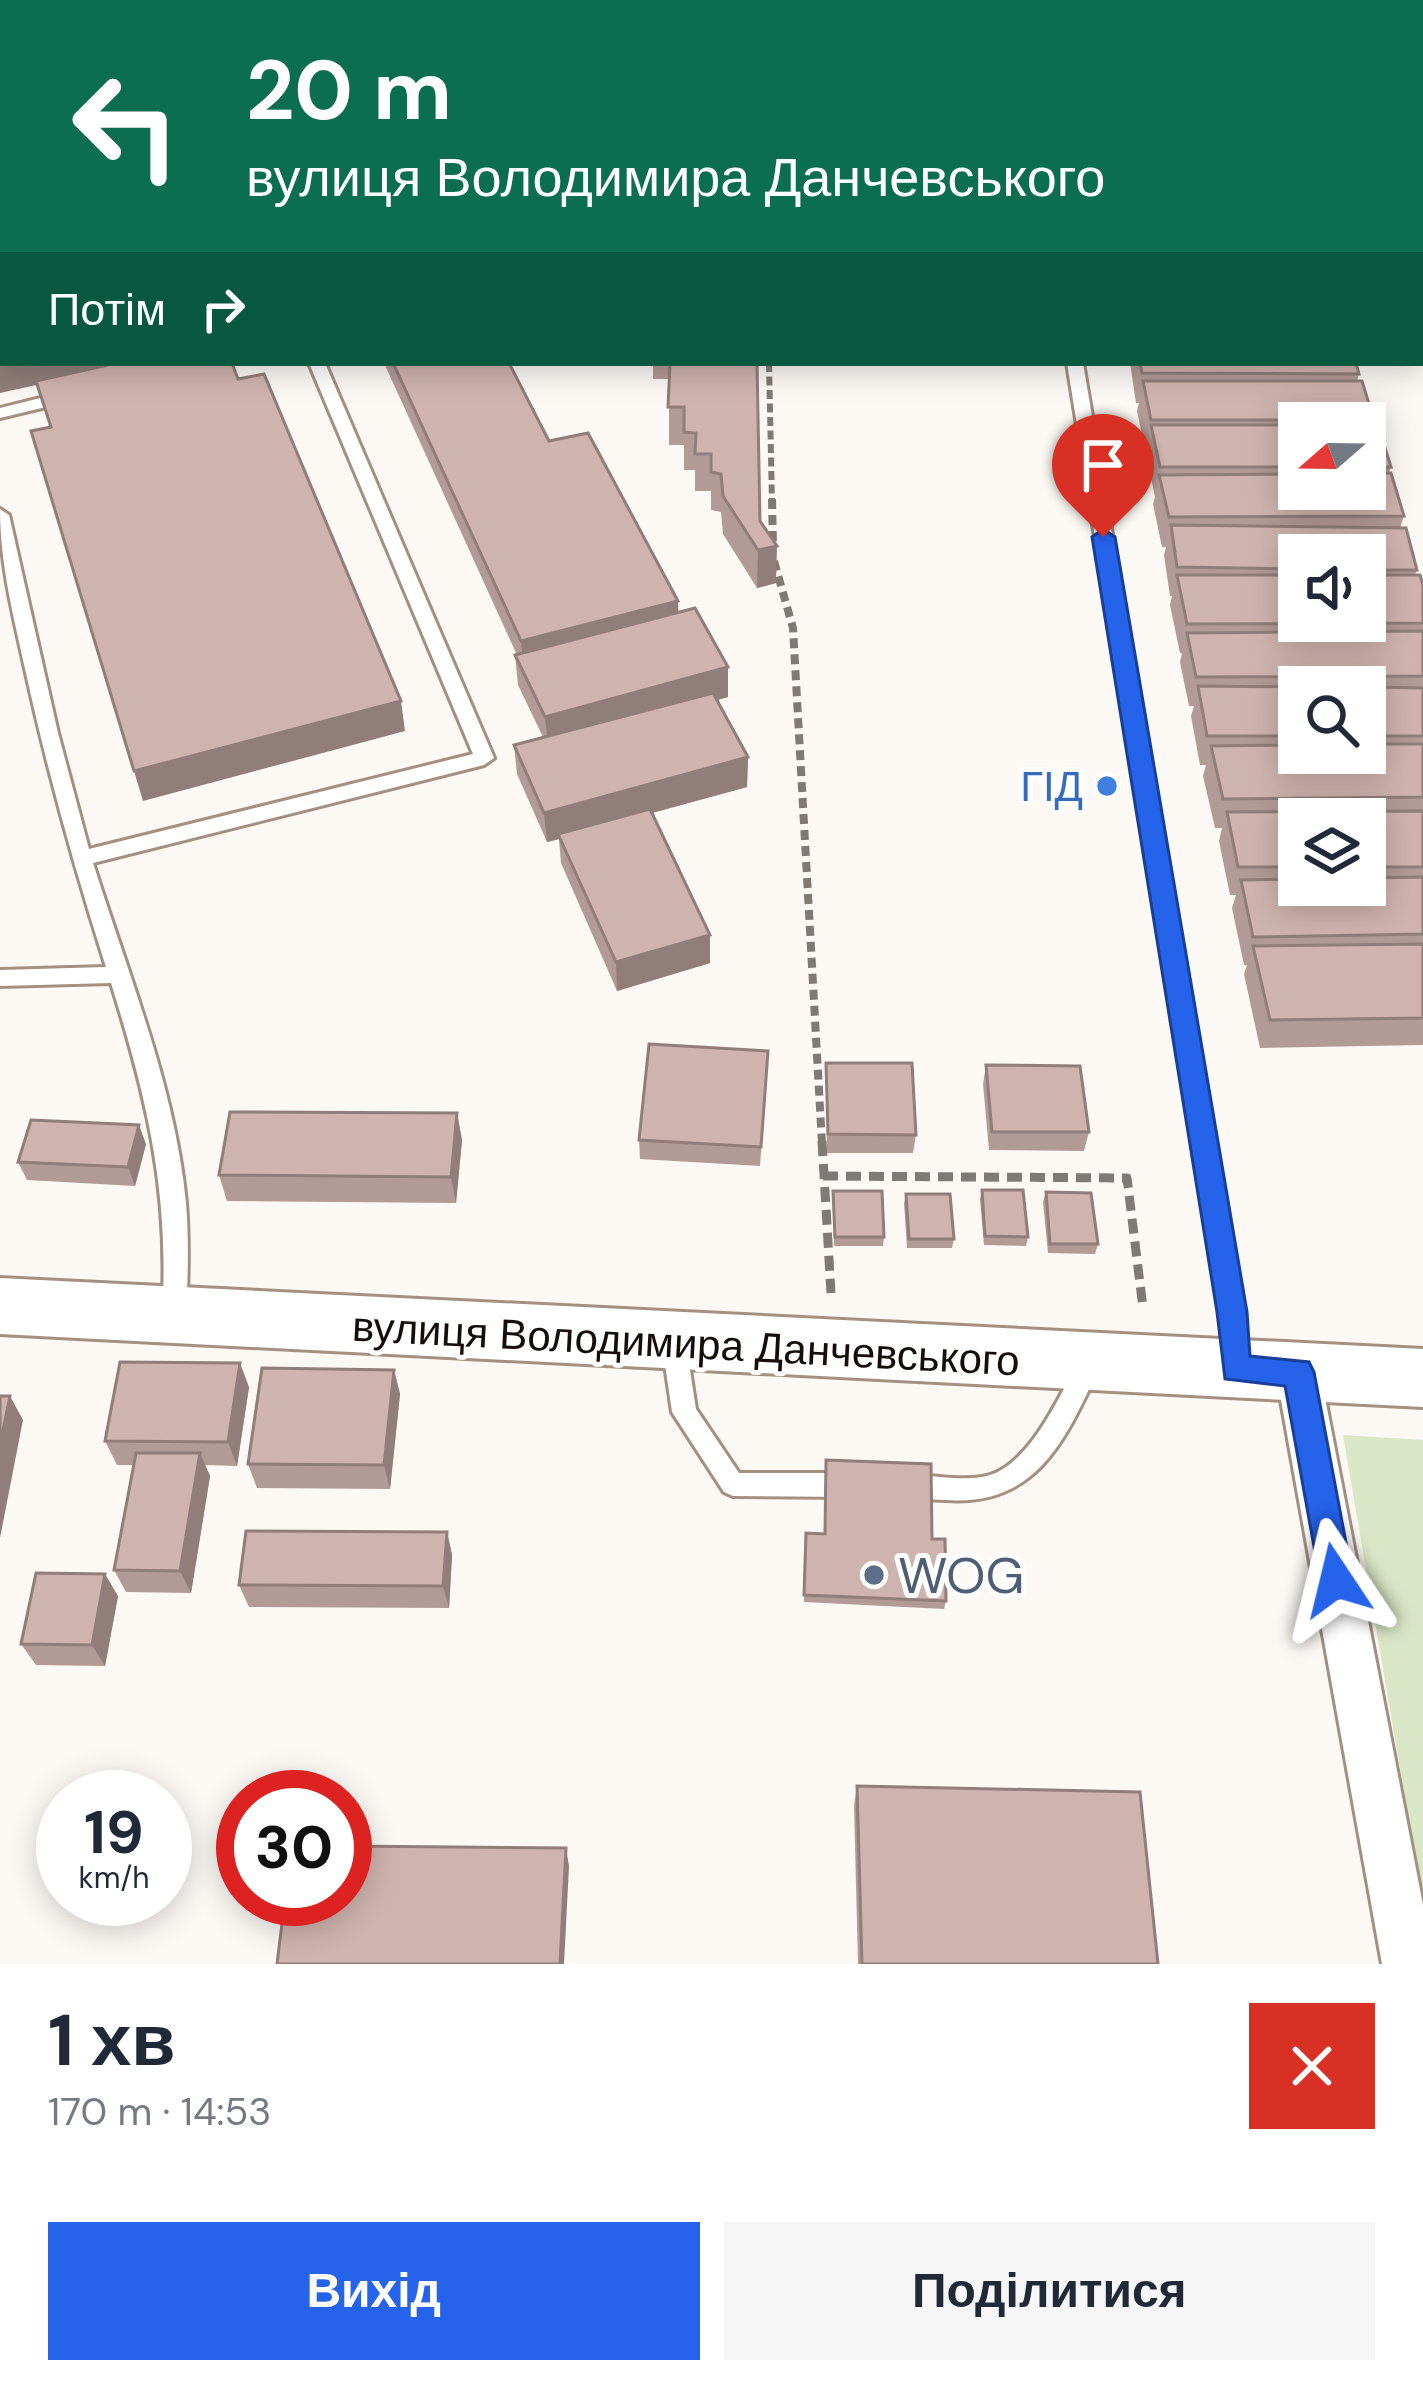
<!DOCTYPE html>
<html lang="uk">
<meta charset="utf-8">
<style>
body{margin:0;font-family:"DM Sans",sans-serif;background:#f6f6f7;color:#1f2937;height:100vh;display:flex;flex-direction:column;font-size:45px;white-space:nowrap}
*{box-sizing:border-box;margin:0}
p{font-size:39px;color:#747a83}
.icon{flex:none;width:66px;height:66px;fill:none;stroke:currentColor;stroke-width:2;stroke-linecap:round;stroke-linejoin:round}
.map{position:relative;height:1964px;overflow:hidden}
.drawer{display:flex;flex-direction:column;background:#fff;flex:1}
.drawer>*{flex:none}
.guide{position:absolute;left:0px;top:0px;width:1425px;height:366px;box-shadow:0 6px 30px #0003;background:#0b6e4f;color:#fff;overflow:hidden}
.needle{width:78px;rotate:250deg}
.fabs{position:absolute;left:1278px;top:402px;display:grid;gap:24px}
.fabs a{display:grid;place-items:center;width:108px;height:108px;border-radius:0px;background:#fff;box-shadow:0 6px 30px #0003;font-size:60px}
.speed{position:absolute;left:36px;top:1770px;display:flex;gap:24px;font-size:60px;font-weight:700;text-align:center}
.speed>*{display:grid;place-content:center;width:156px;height:156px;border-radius:50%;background:#fff;box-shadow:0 6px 30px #0003;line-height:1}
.speed small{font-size:30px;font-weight:400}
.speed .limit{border:18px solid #d22;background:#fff;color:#111}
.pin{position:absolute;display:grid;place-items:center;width:102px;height:102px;color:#fff;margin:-123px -51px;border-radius:50% 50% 50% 0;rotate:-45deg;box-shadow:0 0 12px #0007}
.pin .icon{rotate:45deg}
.me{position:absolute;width:132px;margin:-66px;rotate:350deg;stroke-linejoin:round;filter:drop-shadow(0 0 9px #0008)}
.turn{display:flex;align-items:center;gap:42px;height:252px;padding:0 48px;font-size:54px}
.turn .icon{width:156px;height:156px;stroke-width:2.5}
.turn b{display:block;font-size:84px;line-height:102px}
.then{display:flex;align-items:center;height:114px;padding:0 48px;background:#0003;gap:24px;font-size:45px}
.round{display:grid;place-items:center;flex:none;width:126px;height:126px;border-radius:0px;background:#f6f6f7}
.head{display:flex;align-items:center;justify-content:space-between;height:204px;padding:0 48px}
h1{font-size:72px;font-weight:700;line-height:90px}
.primary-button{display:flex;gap:24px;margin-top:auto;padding:24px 48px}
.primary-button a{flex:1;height:138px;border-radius:0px;background:#2563eb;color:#fff;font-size:48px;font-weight:700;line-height:138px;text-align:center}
.primary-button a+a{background:#f6f6f7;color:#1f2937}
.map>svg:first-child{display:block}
.green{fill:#d9e7c6}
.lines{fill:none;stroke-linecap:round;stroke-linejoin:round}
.lane-casing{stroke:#a49080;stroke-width:6}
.street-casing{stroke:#a49080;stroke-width:6}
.secondary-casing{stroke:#a49080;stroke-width:6}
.primary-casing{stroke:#d5d4d3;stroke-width:6}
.path-far2{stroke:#807a75;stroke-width:6;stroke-dasharray:9 4.5;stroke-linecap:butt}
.path-far1{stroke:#807a75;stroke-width:8;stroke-dasharray:10 6;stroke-linecap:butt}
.path{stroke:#807a75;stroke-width:9;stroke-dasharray:15 8;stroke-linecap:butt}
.lane{fill:#fff;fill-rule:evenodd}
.street{fill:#fff;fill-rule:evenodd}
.secondary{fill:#fff;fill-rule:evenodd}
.primary{fill:#f8b69a;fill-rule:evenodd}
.wall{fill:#b29a96;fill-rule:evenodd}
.shaded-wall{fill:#917d7a}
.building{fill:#cfb3ae;stroke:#917d7a;stroke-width:3}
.route{fill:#2563eb;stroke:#184099;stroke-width:3}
.shop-dot{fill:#3f7fe0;stroke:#fff;stroke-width:4.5}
.service-dot{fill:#5c6f8a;stroke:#fff;stroke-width:4.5}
.labels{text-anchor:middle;stroke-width:10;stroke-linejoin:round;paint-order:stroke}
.shop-label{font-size:42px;fill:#366cbe;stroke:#fff;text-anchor:end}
.street-label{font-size:42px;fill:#160f09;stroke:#fff}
.near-service-label{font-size:51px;fill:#4e5e75;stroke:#fff;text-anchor:start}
</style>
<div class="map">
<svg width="1423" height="1964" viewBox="0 0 1423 1964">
<rect width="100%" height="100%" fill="#fcf8f4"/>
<polygon class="green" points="1343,1435 1423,1440 1423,1902"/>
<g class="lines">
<g class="lane-casing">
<g id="lane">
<polygon points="520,0 534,0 533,3 519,3"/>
<rect x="1059" y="0" width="14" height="3"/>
<rect x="1238" y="0" width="14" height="3"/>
<rect x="1422" y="242" width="1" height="10"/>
<path d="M309,363H325L494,758L484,765L93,863C128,974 175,1087 186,1203C189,1241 188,1277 186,1315L182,1322L174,1325L166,1322L162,1315C170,1194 147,1098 111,983L0,986V970L106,967C75,870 48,773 26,673C14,618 0,565 0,509L9,515L58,733L89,849L473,754Z"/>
<polygon points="1067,363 1083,363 1244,1313 1248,1368 1244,1376 1236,1379 1228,1376 1224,1368 1220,1313"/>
<polygon points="69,391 75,392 75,400 0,418 0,408"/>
<polygon points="674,1333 682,1337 686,1344 696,1409 739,1473 852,1473 861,1477 864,1485 861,1493 852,1497 733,1496 724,1492 672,1412 662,1344 666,1337"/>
<path d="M1089,1353L1097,1356L1101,1364C1066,1438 1038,1507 945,1500C929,1499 913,1500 898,1494L895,1486L898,1478L907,1474C932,1475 958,1481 982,1477C1028,1471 1061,1393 1081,1356Z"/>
</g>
</g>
<g class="street-casing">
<polygon id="street" points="1298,1352 1314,1358 1320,1372 1423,1905 1423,1964 1382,1964 1276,1372 1282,1358"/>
</g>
<g class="secondary-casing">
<polygon id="secondary" points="0,1278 1423,1349 1423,1407 0,1334"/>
</g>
<g class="primary-casing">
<g id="primary">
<polygon points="1383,0 1423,0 1423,5 1384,3"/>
<polygon points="1422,35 1423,36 1423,64 1422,63"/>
</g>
</g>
<polyline class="path-far2" points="769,363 772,502"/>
<g class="path-far1">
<polyline points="772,499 773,546"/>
<polyline points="774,561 793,628 822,1144"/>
</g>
<g class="path">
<polyline points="822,1141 831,1293"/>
<polyline points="823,1176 1127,1178 1143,1308"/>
</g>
<use href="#lane" class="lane"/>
<use href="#street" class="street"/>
<use href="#secondary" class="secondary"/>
<use href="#primary" class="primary"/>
</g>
<g class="wall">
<polygon points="384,363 509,363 549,441 678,601 678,612 728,697 717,700 748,757 747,787 652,813 710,963 617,991 561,863 559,839 547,842 517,774 514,745 543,737 518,685 515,655 517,655"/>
<polygon points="653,363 757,363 760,521 776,583 757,588 723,534 721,512 711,510 711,491 695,491 695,470 684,470 684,445 669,445 669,379 653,379"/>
<path d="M1130,363H1356L1359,374L1357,381L1374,420L1373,425L1391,467L1389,473L1404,516L1400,528L1417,570L1415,575L1423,585V1045L1260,1048L1244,974L1247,965H1244L1232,908L1236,895H1230L1219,841L1222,828H1215L1203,776L1206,765H1200L1191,716L1194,706H1189L1180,662L1182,653H1180L1170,605L1172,596H1170L1164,555L1166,547H1162L1153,504L1155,497L1137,411L1139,403H1136ZM1299,423H1365V489H1299ZM1299,555H1365V621H1299ZM1299,687H1365V753H1299ZM1299,819H1365V885H1299Z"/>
<polygon points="768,1051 760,1166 640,1159 639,1140"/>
<polygon points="826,1063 916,1135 913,1153 827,1153"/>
<polygon points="986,1065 1089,1132 1084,1151 989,1150 983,1084"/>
<polygon points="457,1113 462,1140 456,1203 227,1201 219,1175"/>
<polygon points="146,1144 135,1186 27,1180 18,1162"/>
<polygon points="982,1190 1028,1237 1026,1246 984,1245 980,1199"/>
<polygon points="833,1191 884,1237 883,1246 834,1246"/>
<polygon points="1046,1192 1098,1244 1095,1254 1048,1253 1043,1202"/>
<polygon points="906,1194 954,1239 952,1248 907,1248 904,1203"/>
<polygon points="394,1370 400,1394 390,1489 257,1488 248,1464"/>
<polygon points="249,1387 237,1466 205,1465 210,1476 191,1593 126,1592 114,1570 133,1465 117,1465 105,1441"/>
<polygon points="447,1532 452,1555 449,1608 249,1607 239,1585"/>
<polygon points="806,1533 932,1539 946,1601 944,1609 804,1602"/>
<polygon points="118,1596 105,1666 36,1665 21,1644"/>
<polygon points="857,1786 1158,1964 858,1964 854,1805"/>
</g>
<g class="shaded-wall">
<polygon points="3,360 3,363 136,363 0,393 0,361"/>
<polygon points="777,546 776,583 757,588 758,550"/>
<polygon points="678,601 679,631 524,670 521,641"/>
<polygon points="728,667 728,697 548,746 545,717"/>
<polygon points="401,701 405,731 143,801 134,771"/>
<polygon points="748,757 747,787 560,838 558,834 559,839 547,842 544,813"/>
<polygon points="710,935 710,963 617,991 616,962"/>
<polygon points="457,1113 462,1140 456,1203 451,1177"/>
<polygon points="139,1125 146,1144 135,1186 128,1167"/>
<polygon points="240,1363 249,1387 237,1466 228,1442"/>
<polygon points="394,1370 400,1394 390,1489 384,1465"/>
<polygon points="10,1396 23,1420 0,1538 0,1445"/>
<polygon points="200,1453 210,1476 191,1593 180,1571"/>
<polygon points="447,1532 452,1555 449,1608 443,1586"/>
<polygon points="105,1574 118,1596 105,1666 92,1645"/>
<polygon points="566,1848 569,1866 564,1964 560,1964"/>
</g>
<g class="building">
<polygon points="0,0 223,0 225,3 3,3 3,360 0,361"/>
<rect x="449" y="0" width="61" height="3"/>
<rect x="569" y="0" width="467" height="3"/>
<polygon points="1131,0 1203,0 1203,3 1132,3"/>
<polygon points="117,363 232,363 238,379 264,374 401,701 134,771 31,431 51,427 36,381"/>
<polygon points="393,363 509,363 549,441 588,433 678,601 521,641"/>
<polygon points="670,363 757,363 760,521 777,546 758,550 723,496 721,474 711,472 711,454 695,454 696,433 684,432 684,407 668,407"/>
<polygon points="1140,363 1356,363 1359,374 1142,373"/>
<polygon points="1143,381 1362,381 1374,420 1151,420"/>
<polygon points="1151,425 1299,425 1299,467 1160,467"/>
<polygon points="1365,425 1378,425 1391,467 1365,467"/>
<polygon points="1365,473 1391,473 1404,516 1169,517 1159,475 1299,474 1299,489 1365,489"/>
<polygon points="1171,525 1406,528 1417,570 1365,570 1365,555 1299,555 1299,569 1177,567"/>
<polygon points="1177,575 1299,575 1299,621 1365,621 1365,575 1420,575 1423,585 1423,623 1187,624"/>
<polygon points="695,608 728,667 545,717 515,655"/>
<polygon points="1423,631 1423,676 1196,677 1187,633"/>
<polygon points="1198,686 1315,687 1299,687 1299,736 1207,736"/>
<polygon points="1365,687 1423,688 1423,736 1365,736"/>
<polygon points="713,693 748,757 544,813 514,745"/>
<polygon points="1365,744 1423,744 1423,797 1223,799 1211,746 1299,745 1299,753 1365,753"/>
<polygon points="650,809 710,935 616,962 558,834"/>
<polygon points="1423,811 1423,867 1365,867 1365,819 1299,819 1299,867 1238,867 1227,812"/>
<polygon points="1423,877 1423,934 1253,937 1241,880 1299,879 1299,885 1365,885 1365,878"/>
<polygon points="1423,944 1423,1018 1270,1020 1253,946"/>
<polygon points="649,1044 768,1051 761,1147 639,1140"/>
<polygon points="826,1063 912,1063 916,1135 828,1134"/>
<polygon points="986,1065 1080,1066 1089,1132 992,1132"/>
<polygon points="230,1112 457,1113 451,1177 219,1175"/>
<polygon points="31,1120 139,1125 128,1167 18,1162"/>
<polygon points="982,1190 1023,1190 1028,1237 985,1236"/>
<polygon points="833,1191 882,1191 884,1237 835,1237"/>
<polygon points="1046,1192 1091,1193 1098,1244 1050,1244"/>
<polygon points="906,1194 950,1194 954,1239 909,1239"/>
<polygon points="120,1362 240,1363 228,1442 105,1441"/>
<polygon points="262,1368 394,1370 384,1465 248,1464"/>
<polygon points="0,1396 10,1396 0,1445"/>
<polygon points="136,1453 200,1453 180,1571 114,1570"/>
<polygon points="826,1460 931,1464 932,1539 945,1539 946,1601 804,1595 806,1533 825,1534"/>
<polygon points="246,1531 447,1532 443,1586 239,1585"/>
<polygon points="36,1573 105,1574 92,1645 21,1644"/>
<polygon points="857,1786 1140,1792 1158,1964 862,1964"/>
<polygon points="345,1846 566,1848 560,1964 277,1964 285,1899 345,1899"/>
</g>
<polygon class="route" points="1103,529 1115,537 1247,1312 1250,1356 1309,1362 1314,1372 1353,1580 1348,1592 1336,1596 1324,1592 1320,1580 1285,1386 1225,1379 1217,1312 1092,537"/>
<circle class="shop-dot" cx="1107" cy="786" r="12"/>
<circle class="service-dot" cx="874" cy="1575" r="12"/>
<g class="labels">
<g class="shop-label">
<text x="1083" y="801">ГІД</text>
</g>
<g class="street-label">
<text transform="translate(686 1343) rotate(3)" y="15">вулиця Володимира Данчевського</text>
</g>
<g class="near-service-label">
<text x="898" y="1593">WOG</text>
</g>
</g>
</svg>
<div class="fabs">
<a><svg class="needle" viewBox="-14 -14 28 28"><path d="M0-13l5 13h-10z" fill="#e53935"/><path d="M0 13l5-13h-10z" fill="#747a83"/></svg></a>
<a><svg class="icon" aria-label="sound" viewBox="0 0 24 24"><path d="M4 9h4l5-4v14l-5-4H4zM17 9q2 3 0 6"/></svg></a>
<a><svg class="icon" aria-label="search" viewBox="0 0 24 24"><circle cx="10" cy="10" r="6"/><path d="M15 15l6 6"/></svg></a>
<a><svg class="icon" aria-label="layers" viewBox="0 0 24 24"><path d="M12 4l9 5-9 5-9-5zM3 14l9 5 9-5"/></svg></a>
</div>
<div class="speed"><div>19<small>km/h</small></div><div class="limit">30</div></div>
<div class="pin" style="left:1103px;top:537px;background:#d93025"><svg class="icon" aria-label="arrive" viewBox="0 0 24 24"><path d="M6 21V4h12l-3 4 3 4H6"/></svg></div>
<svg class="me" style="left:1336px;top:1580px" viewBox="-20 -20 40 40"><path d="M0-17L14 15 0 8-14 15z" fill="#2563eb" stroke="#fff" stroke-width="4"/></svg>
<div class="guide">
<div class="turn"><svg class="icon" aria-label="left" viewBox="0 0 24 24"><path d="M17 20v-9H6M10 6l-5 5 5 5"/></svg><div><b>20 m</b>вулиця Володимира Данчевського</div></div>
<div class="then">Потім<svg class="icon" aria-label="right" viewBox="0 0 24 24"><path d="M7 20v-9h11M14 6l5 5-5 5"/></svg></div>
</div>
</div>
<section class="drawer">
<div class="head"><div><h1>1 хв</h1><p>170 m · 14:53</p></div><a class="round" style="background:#d93025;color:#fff"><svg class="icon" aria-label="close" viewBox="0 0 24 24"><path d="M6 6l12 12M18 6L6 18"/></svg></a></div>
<div class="primary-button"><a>Вихід</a><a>Поділитися</a></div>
</section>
